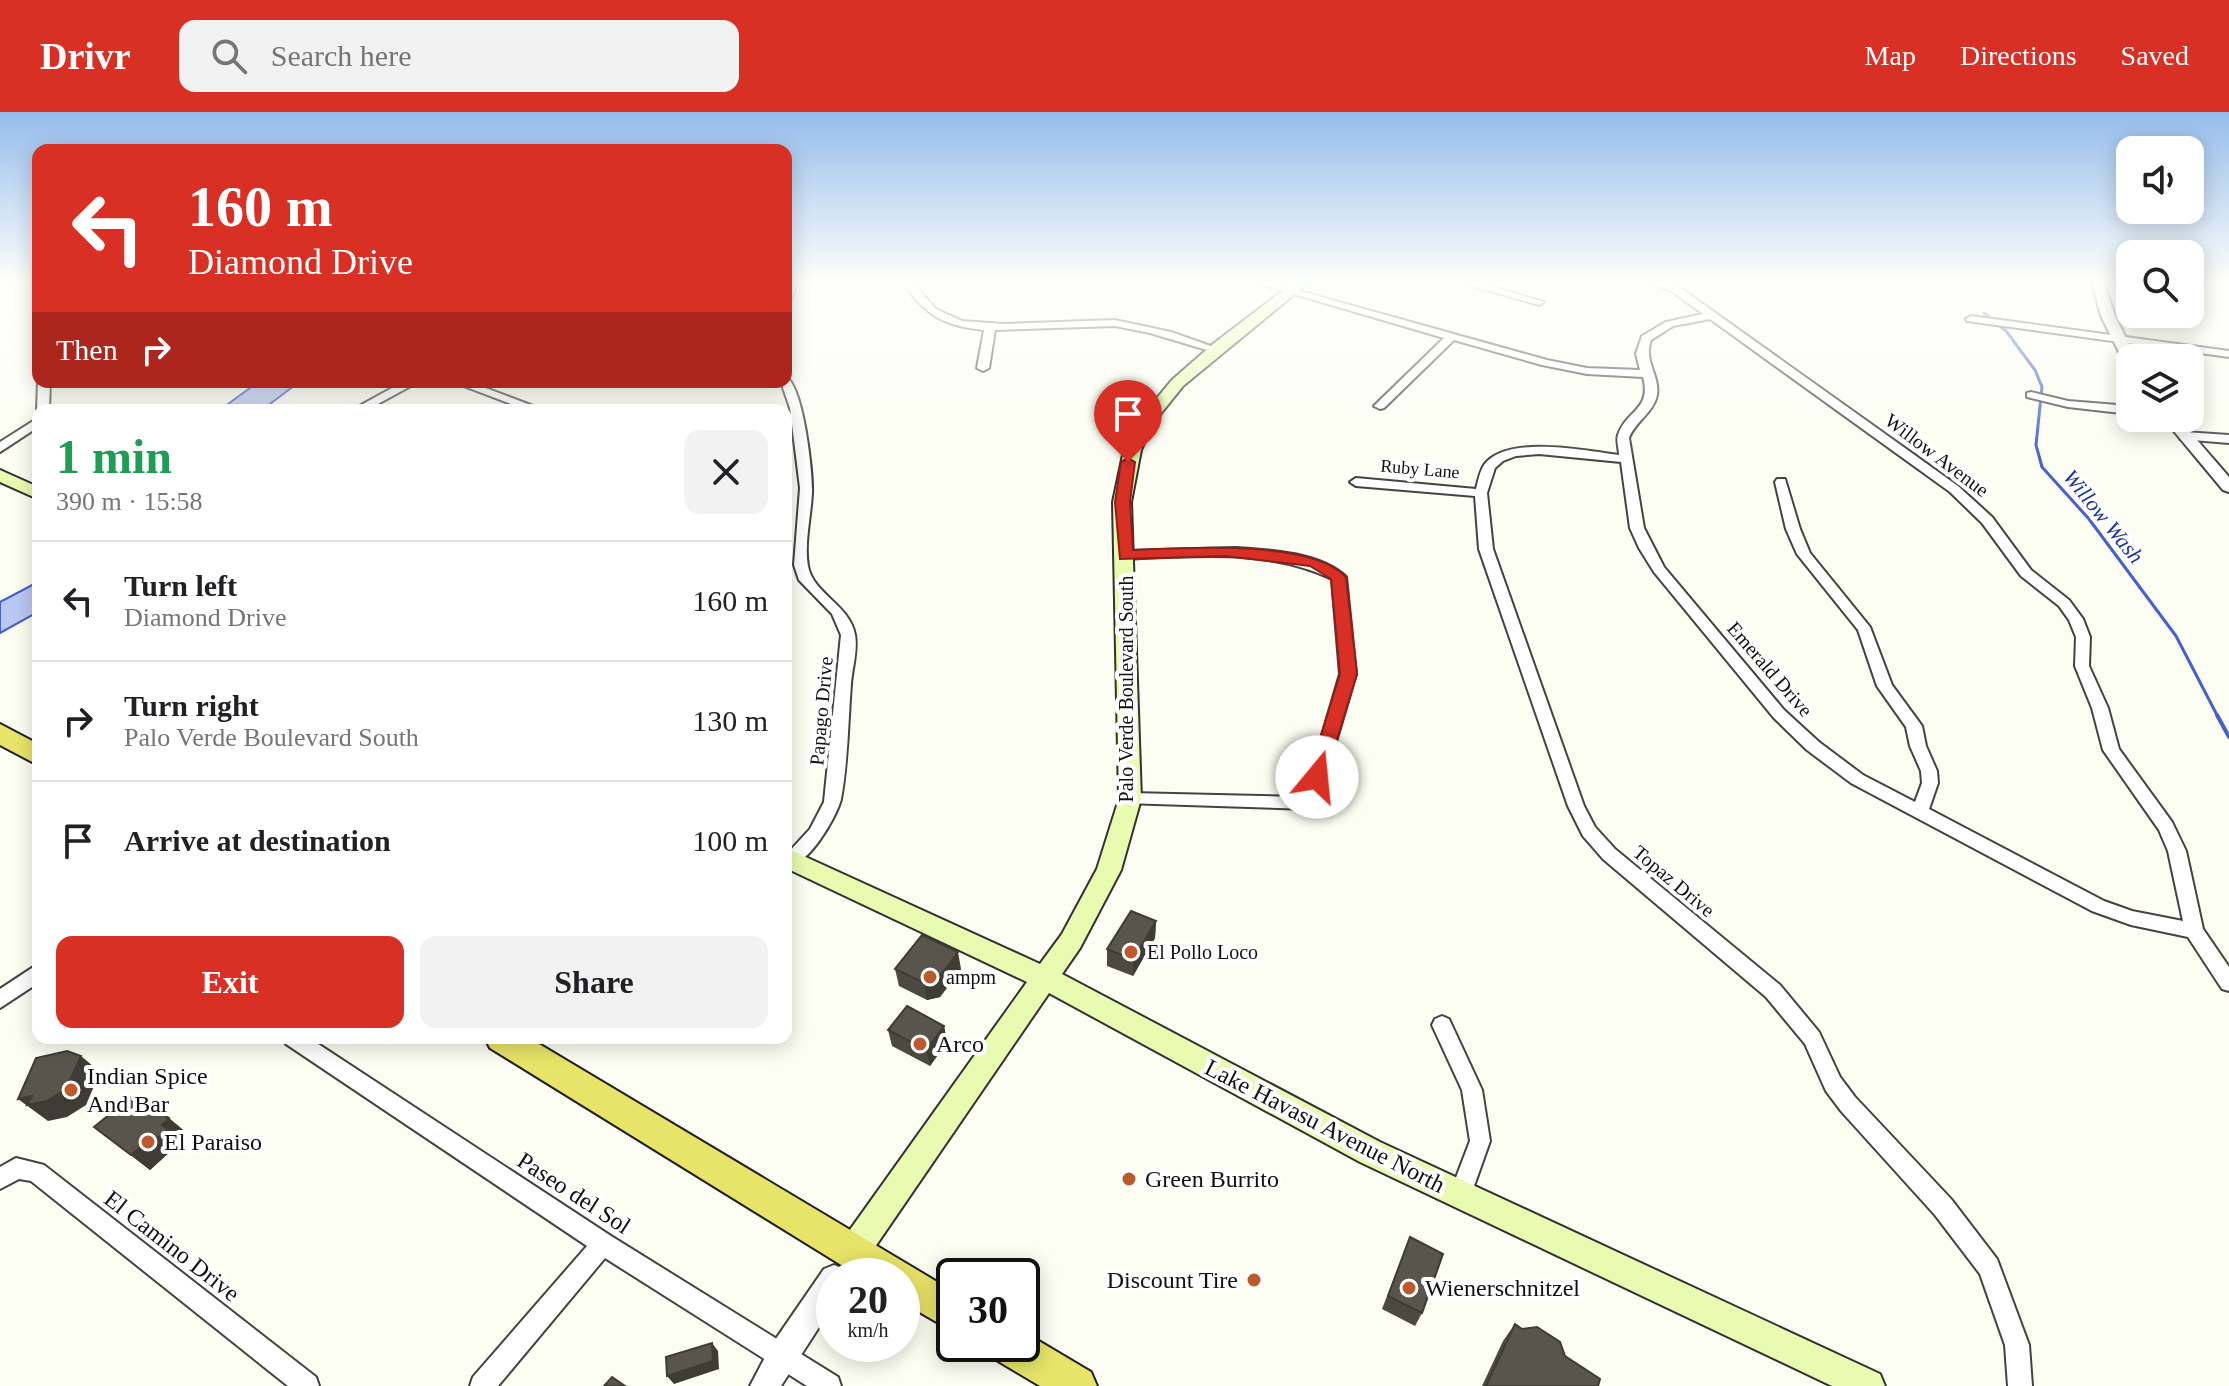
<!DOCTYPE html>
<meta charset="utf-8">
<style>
body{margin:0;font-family:Georgia,serif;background:#f2f2f2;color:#202124;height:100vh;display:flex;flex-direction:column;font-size:30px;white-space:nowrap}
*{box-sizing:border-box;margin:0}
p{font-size:26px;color:#757577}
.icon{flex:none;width:44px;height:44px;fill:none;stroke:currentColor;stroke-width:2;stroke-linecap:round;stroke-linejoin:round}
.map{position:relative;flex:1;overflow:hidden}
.sheet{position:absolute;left:32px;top:292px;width:760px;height:640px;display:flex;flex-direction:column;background:#fff;border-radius:16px;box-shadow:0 4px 20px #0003}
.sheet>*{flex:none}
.guide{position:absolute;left:32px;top:32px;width:760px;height:244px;border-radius:16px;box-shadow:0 4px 20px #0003;background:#d93025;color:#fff;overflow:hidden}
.controls{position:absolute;left:2116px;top:24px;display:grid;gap:16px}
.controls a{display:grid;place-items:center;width:88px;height:88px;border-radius:16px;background:#fff;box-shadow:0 4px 20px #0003;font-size:40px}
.speed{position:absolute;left:816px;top:1146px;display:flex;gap:16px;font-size:40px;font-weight:700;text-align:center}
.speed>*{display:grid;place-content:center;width:104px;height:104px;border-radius:50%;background:#fff;box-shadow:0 4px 20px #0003;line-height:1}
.speed small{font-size:20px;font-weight:400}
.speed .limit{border:4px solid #111;border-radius:12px;background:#fff;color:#111}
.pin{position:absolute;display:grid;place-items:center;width:68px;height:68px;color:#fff;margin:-82px -34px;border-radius:50% 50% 50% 0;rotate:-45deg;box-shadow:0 0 8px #0007}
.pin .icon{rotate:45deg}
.me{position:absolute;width:88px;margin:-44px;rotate:17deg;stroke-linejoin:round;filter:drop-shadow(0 0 6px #0008)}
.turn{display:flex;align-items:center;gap:28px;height:168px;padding:0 24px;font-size:36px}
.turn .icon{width:104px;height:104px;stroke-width:2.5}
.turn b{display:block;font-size:56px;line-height:68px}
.then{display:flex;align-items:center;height:76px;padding:0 24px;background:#0003;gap:16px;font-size:30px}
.round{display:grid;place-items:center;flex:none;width:84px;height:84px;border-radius:16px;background:#f2f2f2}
.overview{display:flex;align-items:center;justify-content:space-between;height:136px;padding:0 24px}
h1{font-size:48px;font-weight:800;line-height:60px;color:#1e9e55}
.button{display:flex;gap:16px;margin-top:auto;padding:16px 24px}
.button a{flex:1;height:92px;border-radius:16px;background:#d93025;color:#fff;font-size:32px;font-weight:800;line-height:92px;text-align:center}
.button a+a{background:#f2f2f2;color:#202124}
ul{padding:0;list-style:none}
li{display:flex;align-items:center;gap:24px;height:120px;padding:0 24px;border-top:2px solid #e0e0e0}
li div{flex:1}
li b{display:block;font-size:30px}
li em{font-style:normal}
header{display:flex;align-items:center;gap:48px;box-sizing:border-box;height:112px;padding:0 40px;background:#d93025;color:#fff}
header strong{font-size:38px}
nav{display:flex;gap:44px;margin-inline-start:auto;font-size:28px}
.search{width:560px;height:72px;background:#f2f2f2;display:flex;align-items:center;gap:20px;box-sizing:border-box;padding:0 28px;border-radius:16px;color:#757577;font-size:30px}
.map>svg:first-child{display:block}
.water{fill:#bac8f4;stroke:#4462c8;stroke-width:2}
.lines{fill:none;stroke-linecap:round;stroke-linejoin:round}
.stream-far1{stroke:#4462c8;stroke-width:3}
.stream{stroke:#4462c8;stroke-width:4}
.minor-casing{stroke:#434343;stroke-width:4}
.tertiary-casing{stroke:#434343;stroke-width:4}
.secondary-casing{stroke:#323232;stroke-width:4}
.trunk-casing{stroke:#212121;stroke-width:4}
.minor{fill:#fff;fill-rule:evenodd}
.tertiary{fill:#fff;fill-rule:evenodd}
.secondary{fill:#e8fbb1;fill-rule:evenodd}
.trunk{fill:#e8e469;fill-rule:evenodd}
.wall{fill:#4c4941}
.shaded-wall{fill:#3e3c35}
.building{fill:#58554c;stroke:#3e3c35;stroke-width:2}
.route{fill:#d93025;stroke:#8d1f18;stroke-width:2}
.poi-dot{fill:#bb5b2d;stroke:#fff;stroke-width:3}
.labels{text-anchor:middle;stroke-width:8;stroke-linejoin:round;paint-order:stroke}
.far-street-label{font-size:18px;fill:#101010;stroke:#fff}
.street-label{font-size:20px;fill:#101010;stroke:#fff}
.poi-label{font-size:20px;fill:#101010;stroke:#fff;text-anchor:start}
.water-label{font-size:22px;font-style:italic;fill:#1d369d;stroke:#fff}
.near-poi-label{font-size:24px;fill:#101010;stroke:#fff;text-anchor:start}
.near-street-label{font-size:24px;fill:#101010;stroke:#fff}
</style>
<header>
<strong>Drivr</strong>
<div class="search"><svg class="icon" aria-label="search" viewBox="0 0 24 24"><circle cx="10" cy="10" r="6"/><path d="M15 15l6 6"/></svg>Search here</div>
<nav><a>Map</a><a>Directions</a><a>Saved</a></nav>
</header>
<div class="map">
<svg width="2229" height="1274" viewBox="0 0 2229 1274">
<rect width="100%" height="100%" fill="#fcfef3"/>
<g class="water">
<polygon points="258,270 299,270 262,298 220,298"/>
<polygon points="38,470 38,500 0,521 0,490"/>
</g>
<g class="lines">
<polyline class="stream-far1" points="1984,201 2006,219 2035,258 2042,275 2036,333 2042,355 2089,407 2176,524 2218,605"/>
<polyline class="stream" points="2217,603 2229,625"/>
<g class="minor-casing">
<g id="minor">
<polygon points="787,171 797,171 791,188 786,191"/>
<path d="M903,171H913L936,197L962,209L1004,212L1115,208L1171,220L1222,238L1217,241L1150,221L1115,214L995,218L989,256L983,259L977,256L984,218C944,214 926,204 903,171Z"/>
<path d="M1256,171H1271L1547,248L1587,256L1640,258L1636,242L1642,224L1666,210L1703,202L1671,179L1650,171H1665L1679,175L1958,374L1992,405L2031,458L2069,488L2083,507L2090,525L2089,554L2108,596L2119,637L2172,710L2186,739L2203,817L2229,855V879L2222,877L2188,825L2131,813L2092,799L1851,671L1807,638L1774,606L1654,460L1639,436L1630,416L1621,350L1539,342L1516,344L1503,349L1495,356L1487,381L1493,437L1584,694L1595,715L1615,737L1780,873L1819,920L1840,965L1855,985L1951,1087L1997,1147L2029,1233L2032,1274H2008L2005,1233L1980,1162L1935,1103L1841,999L1826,979L1805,932L1766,885L1603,747L1583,724L1568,694L1479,437L1475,384L1356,374L1350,370L1356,366L1476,377C1478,369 1480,359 1484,353C1507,322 1587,339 1619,343C1619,336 1616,329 1618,323C1626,298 1652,298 1643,265L1587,262L1542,253L1454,228L1384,296L1380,297L1374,294L1376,292L1444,226ZM1710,207L1950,380L1982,411L2021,464L2059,494L2069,508L2076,525L2075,554L2092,596L2103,638L2159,718L2168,739L2183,809L2132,799L2104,789L1929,697L1938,671L1937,659L1926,634L1922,614L1892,573L1870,515L1810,441L1800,417L1785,367H1777L1775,370L1786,417L1797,442L1858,518L1877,574L1906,615L1910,634L1921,659L1922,671L1915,690L1863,663L1819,630L1784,598L1664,455L1644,416L1629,326C1635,310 1654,300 1657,283C1660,263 1643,249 1651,228L1673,214Z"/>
<polygon points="1462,171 1478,171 1544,190 1539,193"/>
<polygon points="1971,204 2229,239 2229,245 1967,209 1966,207"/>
<path d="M786,265C803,274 813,360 812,381C811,404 804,431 808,454C813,482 850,493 855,523C858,538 852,557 851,572C848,610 848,650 841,687C837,705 805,759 786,753V743L810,717L824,690L841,523L832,502L799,468L794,453L800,376L790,296L781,270H786Z"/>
<polygon points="38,270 50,270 49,298 37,298"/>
<polygon points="403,270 418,270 367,298 352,298"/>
<polygon points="453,270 470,270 544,298 527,298"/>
<polygon points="2031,280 2068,289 2130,294 2130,302 2068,295 2027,285 2027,281"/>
<polygon points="38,306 38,315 0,340 0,330"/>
<polygon points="2184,320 2229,323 2229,331 2180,327 2180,321"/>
<path d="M1235,436C1269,438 1319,440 1346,465L1356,562L1318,691L1316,695L1310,697L1124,691L1122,687L1124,683L1130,681L1304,685L1340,562L1332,467C1267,436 1195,444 1125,447L1118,443L1125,439Z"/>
<polygon points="38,852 38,871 0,896 0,877"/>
<polygon points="1442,904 1449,907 1482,978 1490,1029 1468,1091 1460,1095 1452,1091 1449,1084 1470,1029 1462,978 1432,913 1435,907"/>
<polygon points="283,926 309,926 611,1124 838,1265 841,1274 807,1274 605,1146 498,1274 470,1274 473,1265 587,1134 286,932"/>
<polygon points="16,1046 44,1053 316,1265 319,1274 288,1274 31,1069 19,1067 0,1077 0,1055"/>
</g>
</g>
<g class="tertiary-casing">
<g id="tertiary">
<polygon points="2092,171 2104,171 2115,204 2136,246 2130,246 2130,252 2123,248 2101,204"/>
<polygon points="2163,306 2178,306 2229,365 2229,380 2223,378"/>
<polygon points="834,1153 844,1157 847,1164 834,1164 834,1192 781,1274 750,1274 771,1234 824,1157"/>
</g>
</g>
<g class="secondary-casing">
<g id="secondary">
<polygon points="1293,171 1308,171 1183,274 1154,310 1141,338 1131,390 1141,687 1121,758 1080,836 1062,862 1380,1030 1880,1262 1885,1274 1832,1274 1360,1050 1049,881 864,1151 853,1155 842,1151 838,1140 842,1129 1027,870 786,756 786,736 1040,852 1062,822 1097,757 1119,687 1113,390 1124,338 1138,309 1172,268 1213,232"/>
<polygon points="0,358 38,375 38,387 0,370"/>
</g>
</g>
<g class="trunk-casing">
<g id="trunk">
<polygon points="0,612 38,632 38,653 0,633"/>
<polygon points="485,926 529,926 954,1180 954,1220 902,1190 902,1164 859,1164 490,936"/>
<polygon points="1022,1219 1091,1260 1097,1274 1040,1274 993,1246 988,1232 1022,1232"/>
</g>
</g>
<use href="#minor" class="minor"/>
<use href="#tertiary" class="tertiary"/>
<use href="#secondary" class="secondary"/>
<use href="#trunk" class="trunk"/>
</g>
<g class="wall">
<polygon points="1156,809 1155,826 1133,864 1107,854 1107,837"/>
<polygon points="895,857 961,857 940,885 927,888 899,874"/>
<polygon points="944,914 947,930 930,954 892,934 888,918"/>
<polygon points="94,1015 187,1021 181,1028 186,1032 177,1041 172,1038 150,1058"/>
<polygon points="1410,1125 1422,1201 1415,1214 1382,1197"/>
<polygon points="1515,1212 1565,1244 1598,1274 1482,1274 1503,1229"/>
</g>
<g class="shaded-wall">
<polygon points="1156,809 1155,826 1133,864 1133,848"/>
<polygon points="958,840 961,857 940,885 927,888 924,871"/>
<polygon points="944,914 947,930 930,954 926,938"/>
<polygon points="81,944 100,960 86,993 67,1005 48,1009 18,987"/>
<polygon points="169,1006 187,1021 181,1028 186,1032 177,1041 158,1026 162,1013"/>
<polygon points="154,1023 172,1038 150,1058 131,1043"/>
<polygon points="712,1231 718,1239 719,1257 674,1272 667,1264"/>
</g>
<g class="building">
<polygon points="1131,799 1156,809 1133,848 1107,837"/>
<polygon points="922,823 958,840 937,868 924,871 895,857"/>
<polygon points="907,894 944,914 926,938 888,918"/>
<polygon points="67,939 81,944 66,977 47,989 27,993 32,984 18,987 36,946"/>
<polygon points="131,985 169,1006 162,1013 168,1017 158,1026 154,1023 131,1043 94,1015"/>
<polygon points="1410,1125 1443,1142 1422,1201 1388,1184"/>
<polygon points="1515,1212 1522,1217 1537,1215 1560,1230 1565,1244 1600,1267 1598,1274 1486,1274"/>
<polygon points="712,1231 713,1249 667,1264 666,1245"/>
<polygon points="612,1265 625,1274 604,1274"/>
</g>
<linearGradient id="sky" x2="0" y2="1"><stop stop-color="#95bced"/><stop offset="0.49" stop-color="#fefffa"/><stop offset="1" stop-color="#fefffa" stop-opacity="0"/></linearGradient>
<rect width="2229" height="349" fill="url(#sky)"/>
<path class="route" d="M1128,346L1135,350L1130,390L1133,438C1183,436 1311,427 1346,465L1357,562L1324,670L1317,672L1308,665L1340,562L1331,467L1310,454L1225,444L1120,447L1115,390L1121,350Z"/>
<g class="poi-dot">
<circle cx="1131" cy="840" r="8"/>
<circle cx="930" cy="865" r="8"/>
<circle cx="920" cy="932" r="8"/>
<circle cx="71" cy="978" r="8"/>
<circle cx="148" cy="1030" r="8"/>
<circle cx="1129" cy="1067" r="8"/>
<circle cx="1254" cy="1168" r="8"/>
<circle cx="1409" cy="1176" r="8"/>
</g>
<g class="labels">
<g class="far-street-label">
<text transform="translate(1420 357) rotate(5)" y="6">Ruby Lane</text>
</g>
<g class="street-label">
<text transform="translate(1937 343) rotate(37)" y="7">Willow Avenue</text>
<text transform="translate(1770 557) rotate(49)" y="7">Emerald Drive</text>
<text transform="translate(1126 577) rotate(-90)" y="7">Palo Verde Boulevard South</text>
<text transform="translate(821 599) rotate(-85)" y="7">Papago Drive</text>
<text transform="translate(1674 769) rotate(40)" y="7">Topaz Drive</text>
</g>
<g class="poi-label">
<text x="1147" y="847">El Pollo Loco</text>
<text x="946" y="872">ampm</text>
</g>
<g class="water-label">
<text transform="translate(2104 404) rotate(51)" y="8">Willow Wash</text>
</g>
<g class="near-poi-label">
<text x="936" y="940">Arco</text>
<text x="87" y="972">Indian Spice<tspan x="87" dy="28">And Bar</tspan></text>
<text x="164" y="1038">El Paraiso</text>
<text x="1145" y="1075">Green Burrito</text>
<text x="1238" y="1176" text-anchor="end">Discount Tire</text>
<text x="1425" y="1184">Wienerschnitzel</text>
</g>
<g class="near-street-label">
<text transform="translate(1325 1014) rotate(27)" y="8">Lake Havasu Avenue North</text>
<text transform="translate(574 1081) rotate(33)" y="8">Paseo del Sol</text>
<text transform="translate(172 1134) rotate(38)" y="8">El Camino Drive</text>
</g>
</g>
</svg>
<div class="controls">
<a><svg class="icon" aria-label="sound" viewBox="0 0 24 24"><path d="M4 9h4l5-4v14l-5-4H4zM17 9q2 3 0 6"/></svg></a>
<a><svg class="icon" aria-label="search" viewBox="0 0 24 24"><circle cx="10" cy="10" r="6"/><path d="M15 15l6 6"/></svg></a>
<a><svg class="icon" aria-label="layers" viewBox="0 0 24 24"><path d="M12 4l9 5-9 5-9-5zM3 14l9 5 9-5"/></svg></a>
</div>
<div class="speed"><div>20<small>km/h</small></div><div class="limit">30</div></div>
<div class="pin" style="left:1128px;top:350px;background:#d93025"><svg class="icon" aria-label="arrive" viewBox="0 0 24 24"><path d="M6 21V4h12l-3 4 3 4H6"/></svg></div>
<svg class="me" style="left:1317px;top:665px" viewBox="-20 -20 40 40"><circle r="19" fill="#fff"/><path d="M0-13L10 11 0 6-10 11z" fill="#d93025"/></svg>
<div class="guide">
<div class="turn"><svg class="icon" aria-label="left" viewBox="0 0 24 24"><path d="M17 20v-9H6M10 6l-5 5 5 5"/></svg><div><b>160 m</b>Diamond Drive</div></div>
<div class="then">Then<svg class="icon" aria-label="right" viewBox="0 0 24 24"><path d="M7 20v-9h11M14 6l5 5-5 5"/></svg></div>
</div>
<section class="sheet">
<div class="overview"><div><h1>1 min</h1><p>390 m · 15:58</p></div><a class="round"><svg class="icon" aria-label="close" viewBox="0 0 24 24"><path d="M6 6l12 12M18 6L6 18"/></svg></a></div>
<ul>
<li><svg class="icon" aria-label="left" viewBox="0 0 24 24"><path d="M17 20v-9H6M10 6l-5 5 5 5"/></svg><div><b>Turn left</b><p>Diamond Drive</p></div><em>160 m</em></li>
<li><svg class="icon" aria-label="right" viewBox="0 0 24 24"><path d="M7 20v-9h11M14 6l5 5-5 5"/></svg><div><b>Turn right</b><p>Palo Verde Boulevard South</p></div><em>130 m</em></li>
<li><svg class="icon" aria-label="arrive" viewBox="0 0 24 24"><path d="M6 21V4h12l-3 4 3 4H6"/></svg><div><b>Arrive at destination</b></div><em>100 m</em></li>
</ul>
<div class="button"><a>Exit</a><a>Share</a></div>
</section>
</div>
